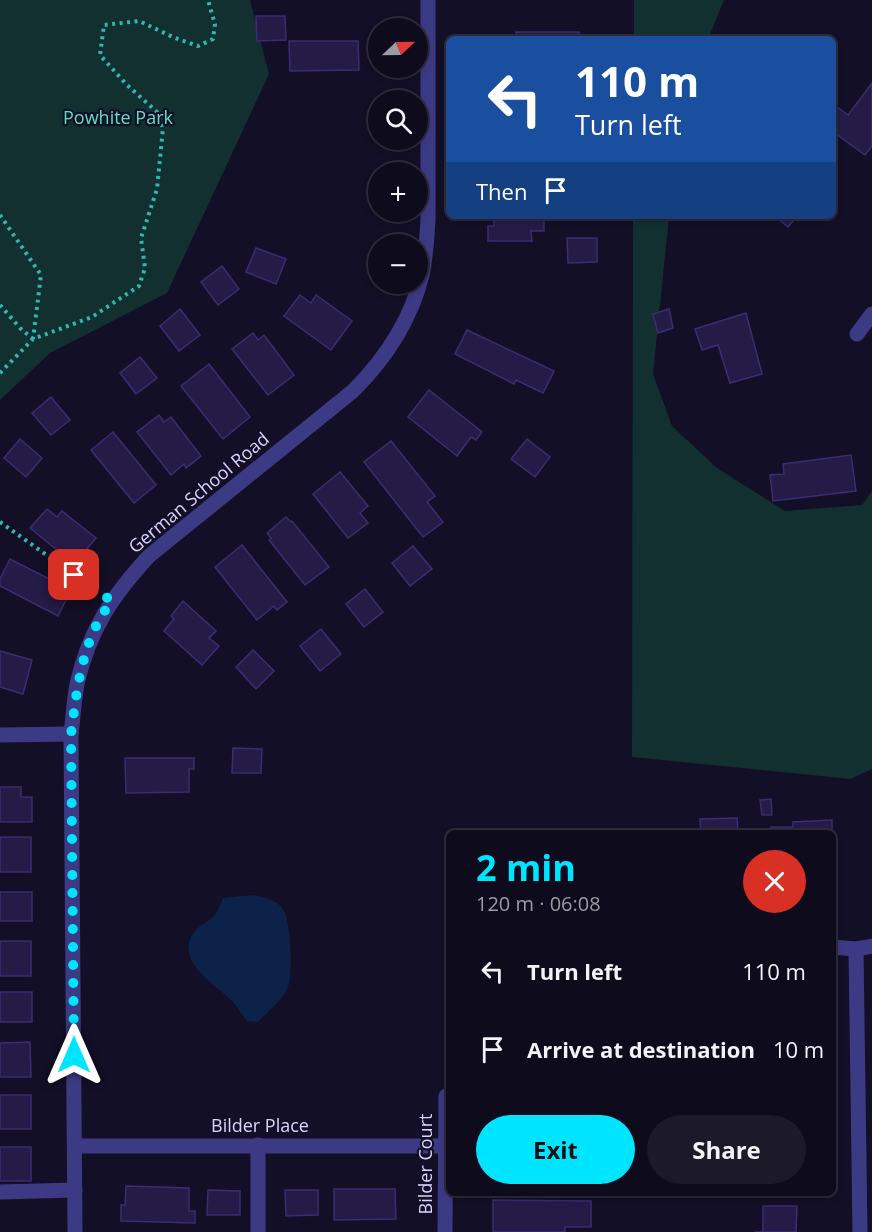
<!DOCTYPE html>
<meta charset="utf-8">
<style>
body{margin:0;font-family:"Open Sans",sans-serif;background:#1c1929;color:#f1f3f6;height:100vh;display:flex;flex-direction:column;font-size:22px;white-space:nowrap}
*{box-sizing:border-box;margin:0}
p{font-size:20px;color:#9b9ba3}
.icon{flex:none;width:33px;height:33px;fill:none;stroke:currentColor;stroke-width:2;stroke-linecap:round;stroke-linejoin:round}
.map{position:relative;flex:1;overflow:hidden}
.panel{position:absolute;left:446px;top:830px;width:390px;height:366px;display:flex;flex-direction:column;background:#0e0b1c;border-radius:9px;box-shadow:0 3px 9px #0003,0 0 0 2px #2e2b3b}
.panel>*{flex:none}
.banner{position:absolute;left:446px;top:36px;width:390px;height:183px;border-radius:9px;box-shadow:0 3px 9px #0003,0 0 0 2px #2e2b3b;background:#1a4fa0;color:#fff;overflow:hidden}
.needle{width:39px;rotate:68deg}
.buttons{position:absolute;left:368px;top:18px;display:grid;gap:12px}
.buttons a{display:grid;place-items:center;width:60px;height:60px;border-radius:50%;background:#0e0b1c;box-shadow:0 3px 9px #0003,0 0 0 2px #2e2b3b;font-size:30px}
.pin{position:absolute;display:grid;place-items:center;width:51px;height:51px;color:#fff;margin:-26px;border-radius:12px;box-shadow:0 3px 9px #0006}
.me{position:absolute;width:66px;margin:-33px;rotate:0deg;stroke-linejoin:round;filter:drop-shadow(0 0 4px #0008)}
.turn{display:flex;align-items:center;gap:21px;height:126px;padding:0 30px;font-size:27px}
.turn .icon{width:78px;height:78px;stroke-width:2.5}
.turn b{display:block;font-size:42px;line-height:51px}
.then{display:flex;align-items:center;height:57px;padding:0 30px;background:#0003;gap:12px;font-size:22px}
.round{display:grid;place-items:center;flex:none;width:63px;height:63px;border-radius:32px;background:#1c1929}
.summary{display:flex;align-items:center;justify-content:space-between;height:102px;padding:0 30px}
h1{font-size:36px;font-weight:700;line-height:45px;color:#00e5ff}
.primary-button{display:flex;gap:12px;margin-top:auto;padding:12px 30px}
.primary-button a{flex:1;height:69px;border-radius:36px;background:#00e5ff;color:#111;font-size:24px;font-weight:700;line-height:69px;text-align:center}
.primary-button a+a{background:#1c1929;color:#f1f3f6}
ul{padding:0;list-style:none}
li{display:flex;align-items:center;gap:18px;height:78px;padding:0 30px}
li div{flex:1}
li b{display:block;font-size:22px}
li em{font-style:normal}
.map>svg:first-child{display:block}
.green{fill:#12302f}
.water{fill:#0c2248}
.building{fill:#241b47;stroke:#3b2d73;stroke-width:1.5}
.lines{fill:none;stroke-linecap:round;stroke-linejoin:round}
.path{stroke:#2fb8b0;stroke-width:4;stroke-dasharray:3 4.5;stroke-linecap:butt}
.minor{stroke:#3d3a85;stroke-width:15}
.route{stroke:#00e5ff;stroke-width:10;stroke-dasharray:0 18}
.labels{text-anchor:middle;stroke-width:4.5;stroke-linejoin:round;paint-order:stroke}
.park-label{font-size:18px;fill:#5fe0c0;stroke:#130f26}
.street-label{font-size:18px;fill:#d9d4ff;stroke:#130f26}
</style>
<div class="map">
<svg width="872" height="1232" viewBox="0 0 872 1232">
<rect width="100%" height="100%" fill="#130f26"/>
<g class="green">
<polygon points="0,0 250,0 269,74 167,293 50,353 0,400"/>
<polygon points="634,0 724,0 708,39 634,39"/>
<polygon points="633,216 669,216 653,374 672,426 717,468 785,511 862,505 872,491 872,769 850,779 632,757"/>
</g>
<path class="water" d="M254,895C264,897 277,900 283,909C291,920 293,974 288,987C282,1001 268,1011 258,1022L247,1021C242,1015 239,1008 233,1002C217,985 179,966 191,937C196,927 204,924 212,918C217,914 220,905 223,898Z"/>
<g class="building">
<polygon points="256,16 285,16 286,40 257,41"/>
<rect x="516" y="32" width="63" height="7"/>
<polygon points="289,41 358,41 359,70 290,71"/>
<polygon points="872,83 872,146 865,155 832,131 832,113 837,107 848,115"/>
<polygon points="493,216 544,216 544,231 531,231 532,241 488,241 488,226 494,226"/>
<polygon points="775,216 797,216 788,227"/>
<polygon points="567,238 597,238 597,262 568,263"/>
<polygon points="256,248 286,259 276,284 246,272"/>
<polygon points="222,266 239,289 218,305 201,282"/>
<polygon points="300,295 311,303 316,295 352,321 331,350 284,316"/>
<polygon points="180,309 200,335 179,351 160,326"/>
<polygon points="669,309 673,328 658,333 653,314"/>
<polygon points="746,313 762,374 730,383 718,345 702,350 695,329"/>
<polygon points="467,330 554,371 543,393 516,380 514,384 455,354"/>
<polygon points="253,333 258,340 264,335 294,375 268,395 232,349"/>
<polygon points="140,357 157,378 136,394 120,373"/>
<polygon points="209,364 250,417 223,439 181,386"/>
<polygon points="429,390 482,432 476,440 471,437 457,456 408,417"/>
<polygon points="51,397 70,420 51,435 32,413"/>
<polygon points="159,415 164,422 171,417 201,456 186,468 184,464 171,475 137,432"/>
<polygon points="113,432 156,485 134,503 91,450"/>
<polygon points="20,439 42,458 26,477 4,458"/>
<polygon points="527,439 550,457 535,477 511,459"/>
<polygon points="391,441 435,496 427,502 443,522 423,537 364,462"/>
<polygon points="851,455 856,491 773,501 770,475 784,474 783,464"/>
<polygon points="340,472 368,506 360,513 368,523 348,538 313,494"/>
<polygon points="47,509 57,517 62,511 96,538 74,564 30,528"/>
<polygon points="286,517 291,522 292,521 329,567 305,585 269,540 271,538 267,533"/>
<polygon points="242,545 287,602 277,610 274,606 257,620 215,567"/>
<polygon points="413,546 432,569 410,586 392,563"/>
<polygon points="10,559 71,590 58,616 0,586 0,579"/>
<polygon points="365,589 383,612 364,627 346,604"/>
<polygon points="183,601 216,631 209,638 219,646 202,665 164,631 174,619 171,616"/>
<polygon points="321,629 341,654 320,671 300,646"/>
<polygon points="253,650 274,671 256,689 236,667"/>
<polygon points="0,651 32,660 23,694 0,687"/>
<polygon points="233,748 262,749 261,773 232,773"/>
<polygon points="125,758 194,758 194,769 189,769 189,792 126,793"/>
<polygon points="0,787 21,787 21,797 32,797 32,822 0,822"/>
<polygon points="771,799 772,815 762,815 760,800"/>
<polygon points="737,818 738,832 701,832 700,819"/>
<polygon points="832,820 832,832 771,832 771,827 793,827 793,822"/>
<rect x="0" y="837" width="31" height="35"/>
<rect x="0" y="892" width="32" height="29"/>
<rect x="0" y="941" width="31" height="35"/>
<rect x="0" y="992" width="32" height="30"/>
<polygon points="30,1042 31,1077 0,1077 0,1043"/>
<rect x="0" y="1095" width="31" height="34"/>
<rect x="0" y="1147" width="31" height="34"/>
<polygon points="126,1186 189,1188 189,1211 195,1211 195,1223 121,1221 121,1205 125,1205"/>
<polygon points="334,1189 395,1189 396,1219 334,1220"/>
<polygon points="208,1190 240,1191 240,1215 207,1215"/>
<polygon points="285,1190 318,1190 318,1215 286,1216"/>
<polygon points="493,1200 591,1201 591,1227 565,1227 565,1232 493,1232"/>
<polygon points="763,1206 797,1206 796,1232 755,1232 763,1232"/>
</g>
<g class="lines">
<g class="path">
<polyline points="0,215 41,275 33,339"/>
<polyline points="0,305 20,328 33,339"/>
<polyline points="0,373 33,339 92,317 139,286 145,268 141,238 157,189 163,128 157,112 126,84 100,55 104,25 139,21 175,38 198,46 213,39 215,24 208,0"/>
<polyline points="0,522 96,590"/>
</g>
<g class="minor">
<polyline points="857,334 872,314"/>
<polyline points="0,735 71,734"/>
<polyline points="832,947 856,949 872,946"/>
<polyline points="856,949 860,1232"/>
<polyline points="258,1145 258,1232"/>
<polyline points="75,1146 445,1146"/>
<polyline points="0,1192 75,1190"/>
<path d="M75,1232L71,734C73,718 74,700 77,684C89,630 113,595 149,556L353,391C385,359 411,320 422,275C426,257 427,238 428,219V0"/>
<polyline points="445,1232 446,1096"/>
</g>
</g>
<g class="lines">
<path class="route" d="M74,1055L71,734C77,689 82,638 112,601L74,575"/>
</g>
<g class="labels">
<g class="park-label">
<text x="118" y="124">Powhite Park</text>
</g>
<g class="street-label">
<text transform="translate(199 493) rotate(-40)" y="6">German School Road</text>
<text x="260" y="1132">Bilder Place</text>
<text transform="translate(426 1164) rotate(-90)" y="6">Bilder Court</text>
</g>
</g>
</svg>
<div class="buttons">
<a><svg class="needle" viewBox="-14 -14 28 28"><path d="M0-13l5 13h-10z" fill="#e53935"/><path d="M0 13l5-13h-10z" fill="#9b9ba3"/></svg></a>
<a><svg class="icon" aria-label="search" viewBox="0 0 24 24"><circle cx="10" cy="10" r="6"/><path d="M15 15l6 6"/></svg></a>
<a>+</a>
<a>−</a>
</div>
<div class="pin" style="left:74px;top:575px;background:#d93025"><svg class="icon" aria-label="arrive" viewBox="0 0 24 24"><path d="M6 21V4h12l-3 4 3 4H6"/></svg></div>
<svg class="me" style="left:74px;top:1055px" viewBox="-20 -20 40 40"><path d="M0-17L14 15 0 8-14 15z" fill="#00e5ff" stroke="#fff" stroke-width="4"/></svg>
<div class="banner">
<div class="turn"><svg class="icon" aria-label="left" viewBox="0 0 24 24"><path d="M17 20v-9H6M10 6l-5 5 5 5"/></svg><div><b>110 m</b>Turn left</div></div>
<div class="then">Then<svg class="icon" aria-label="arrive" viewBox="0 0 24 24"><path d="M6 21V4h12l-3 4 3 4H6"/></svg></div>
</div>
<section class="panel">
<div class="summary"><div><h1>2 min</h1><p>120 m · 06:08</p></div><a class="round" style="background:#d93025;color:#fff"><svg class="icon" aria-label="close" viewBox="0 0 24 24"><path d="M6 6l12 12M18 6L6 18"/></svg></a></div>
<ul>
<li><svg class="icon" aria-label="left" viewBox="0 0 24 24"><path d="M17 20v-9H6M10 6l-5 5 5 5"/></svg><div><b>Turn left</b></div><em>110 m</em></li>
<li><svg class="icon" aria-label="arrive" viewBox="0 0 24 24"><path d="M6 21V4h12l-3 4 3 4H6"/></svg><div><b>Arrive at destination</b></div><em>10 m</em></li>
</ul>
<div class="primary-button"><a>Exit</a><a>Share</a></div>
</section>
</div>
